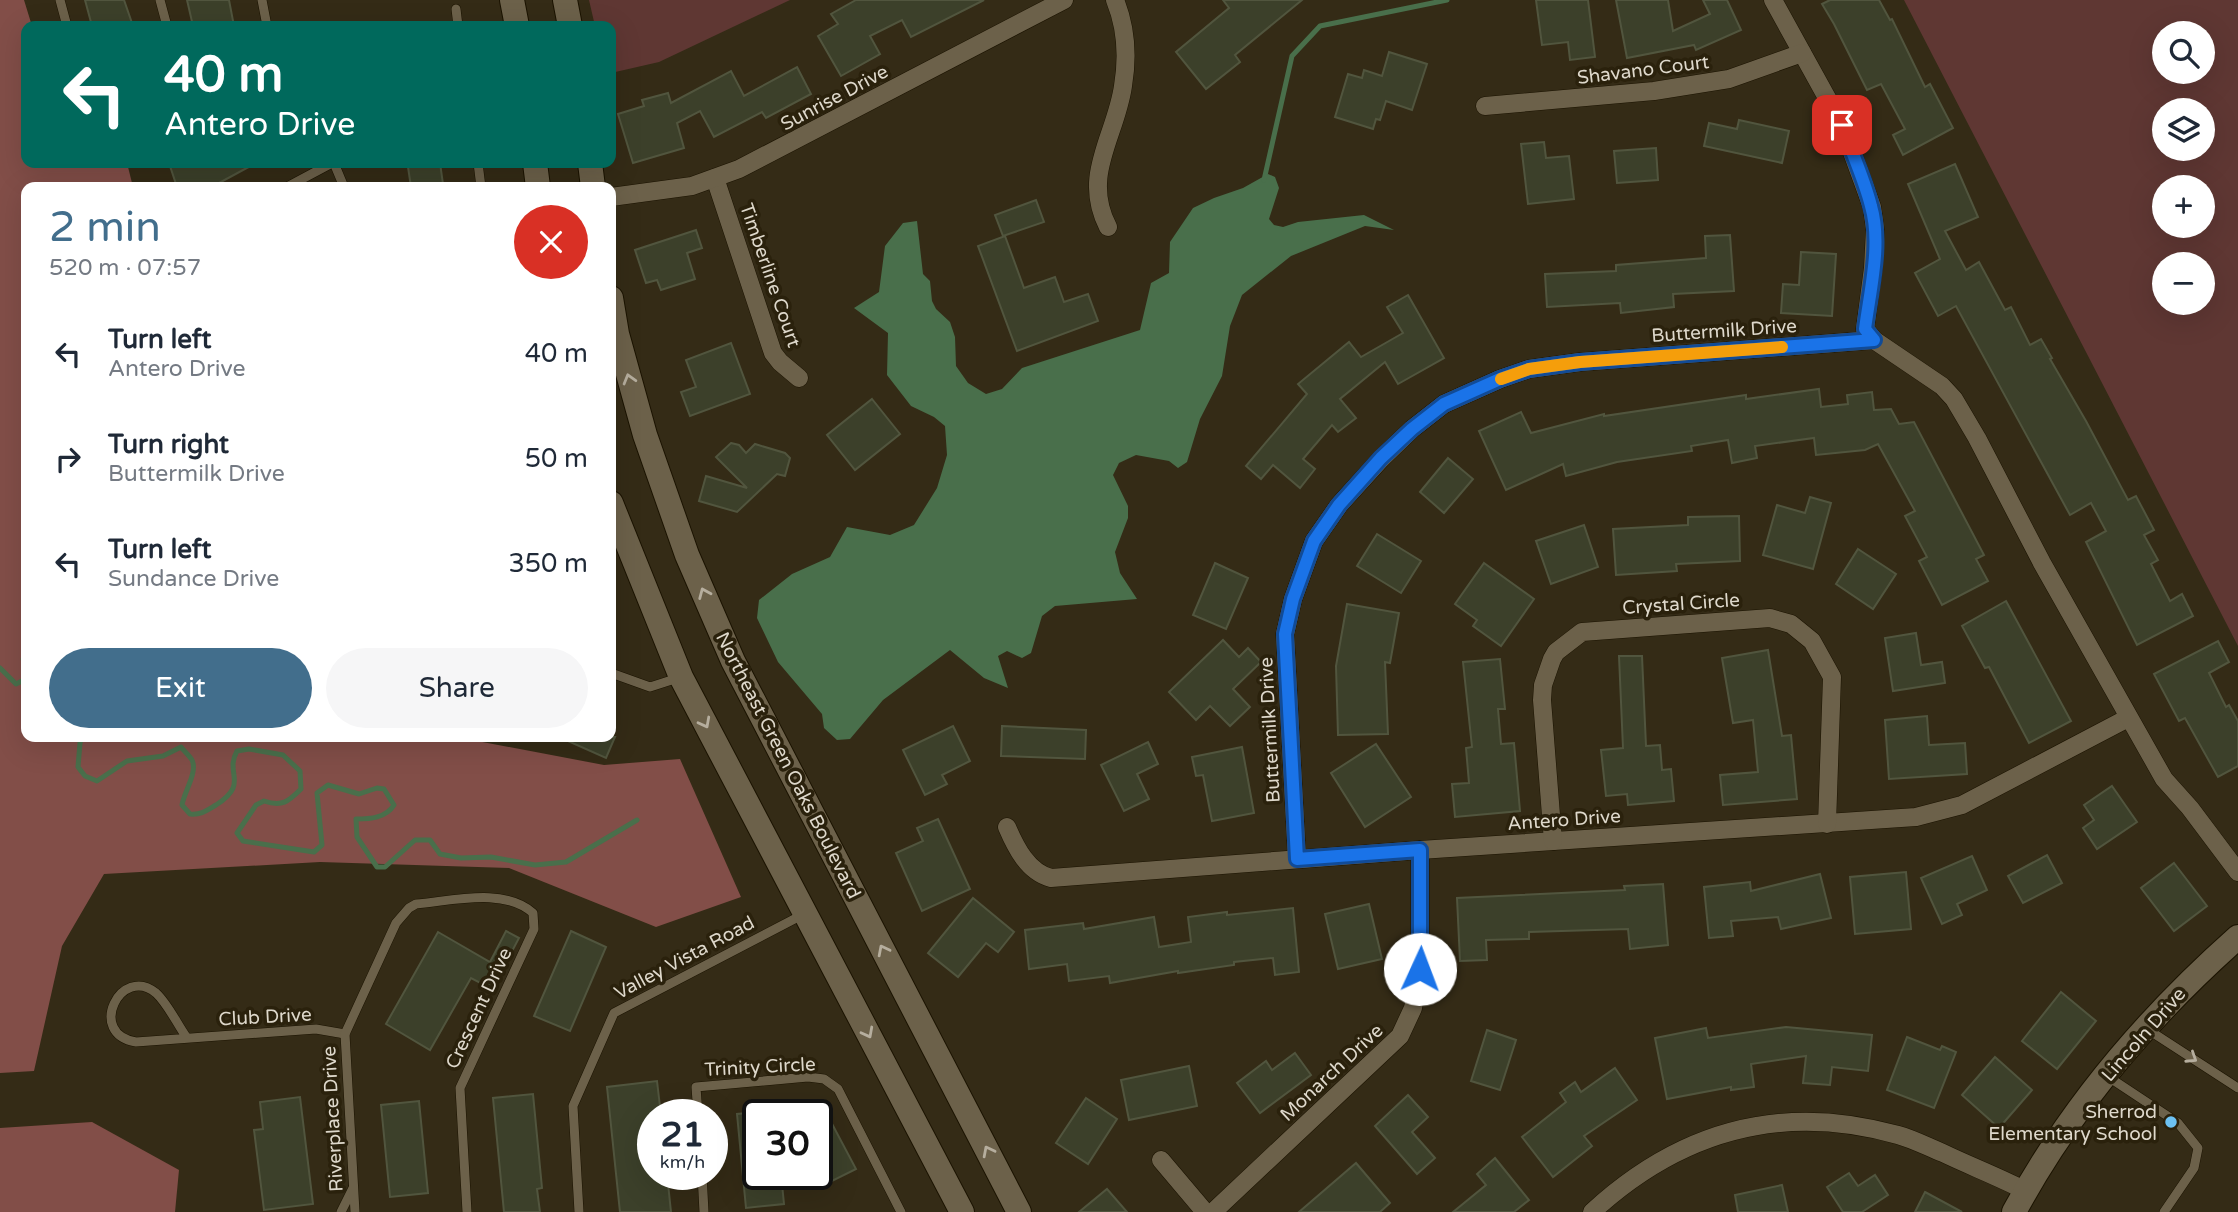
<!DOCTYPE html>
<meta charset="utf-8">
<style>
body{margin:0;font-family:"Varela Round",sans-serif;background:#f6f6f7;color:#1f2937;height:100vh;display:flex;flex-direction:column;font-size:26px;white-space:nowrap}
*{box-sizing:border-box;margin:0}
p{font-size:23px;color:#747a83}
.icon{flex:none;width:38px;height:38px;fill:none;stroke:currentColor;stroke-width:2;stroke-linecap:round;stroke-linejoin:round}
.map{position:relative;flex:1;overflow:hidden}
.drawer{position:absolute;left:21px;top:182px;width:595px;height:560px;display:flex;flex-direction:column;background:#fff;border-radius:14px;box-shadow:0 7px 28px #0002}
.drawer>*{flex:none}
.top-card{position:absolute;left:21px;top:21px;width:595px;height:147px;border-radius:14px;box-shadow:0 7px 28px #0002;background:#00695c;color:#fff;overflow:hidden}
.controls{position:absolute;left:2152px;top:21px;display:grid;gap:14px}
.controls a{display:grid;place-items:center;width:63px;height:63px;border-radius:50%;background:#fff;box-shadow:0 7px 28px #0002;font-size:35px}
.speed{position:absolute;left:637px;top:1099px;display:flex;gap:14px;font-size:35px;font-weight:700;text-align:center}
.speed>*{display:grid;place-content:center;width:91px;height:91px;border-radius:50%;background:#fff;box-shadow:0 7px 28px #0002;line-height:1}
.speed small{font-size:18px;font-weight:400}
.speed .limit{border:4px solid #111;border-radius:10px;background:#fff;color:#111}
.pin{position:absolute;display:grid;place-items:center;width:60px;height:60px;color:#fff;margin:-30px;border-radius:14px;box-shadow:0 4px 10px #0006}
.me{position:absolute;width:77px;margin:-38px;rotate:2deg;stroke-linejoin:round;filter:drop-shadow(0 0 5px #0008)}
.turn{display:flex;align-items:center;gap:24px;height:147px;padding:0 28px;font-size:32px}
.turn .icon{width:91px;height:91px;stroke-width:2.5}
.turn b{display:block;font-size:49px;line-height:60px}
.round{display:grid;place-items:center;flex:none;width:74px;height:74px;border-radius:37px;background:#f6f6f7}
.summary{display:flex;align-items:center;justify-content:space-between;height:119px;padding:0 28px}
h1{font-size:42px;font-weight:600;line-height:52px;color:#426e8c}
.action{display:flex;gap:14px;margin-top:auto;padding:14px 28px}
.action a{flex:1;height:80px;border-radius:42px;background:#426e8c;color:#fff;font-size:28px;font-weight:600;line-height:80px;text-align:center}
.action a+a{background:#f6f6f7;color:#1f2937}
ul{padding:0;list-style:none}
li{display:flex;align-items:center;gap:21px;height:105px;padding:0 28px}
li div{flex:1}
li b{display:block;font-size:26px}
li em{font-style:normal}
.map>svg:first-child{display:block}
.green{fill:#5f3733;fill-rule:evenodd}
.forest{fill:#824e48}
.water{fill:#496f4b}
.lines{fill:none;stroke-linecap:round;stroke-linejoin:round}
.stream{stroke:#496f4b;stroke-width:5}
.building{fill:#3c402a;stroke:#51553e;stroke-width:2}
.lane-casing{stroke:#1b1301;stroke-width:10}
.street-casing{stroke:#1b1301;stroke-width:19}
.secondary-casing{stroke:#1b1301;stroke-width:26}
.lane{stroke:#6c614a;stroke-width:9}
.street{stroke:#6c614a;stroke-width:18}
.secondary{stroke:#6c614a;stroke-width:24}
.oneway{stroke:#b6ae9e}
.route-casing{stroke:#114b97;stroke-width:18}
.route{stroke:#1a73e8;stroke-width:12}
.slow{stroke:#f59e0b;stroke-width:12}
.poi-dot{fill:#6dc2f3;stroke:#2a210c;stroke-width:2.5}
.labels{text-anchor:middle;stroke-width:7;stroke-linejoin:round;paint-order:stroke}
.street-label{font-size:19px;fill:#ded8cb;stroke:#2a210c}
.poi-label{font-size:19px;fill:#ded8cb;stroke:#2a210c;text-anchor:end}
</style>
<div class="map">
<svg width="2238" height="1212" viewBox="0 0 2238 1212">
<rect width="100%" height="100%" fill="#342b16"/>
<g class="green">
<polygon points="589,0 790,0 659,62 611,73 611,26 595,26"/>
<path d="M1904,0H2238V646ZM2165,33H2203V72H2165ZM2165,110H2203V149H2165ZM2165,187H2203V226H2165ZM2165,264H2203V303H2165Z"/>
</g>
<g class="forest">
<polygon points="0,0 24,0 32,26 26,26 26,163 127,163 133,187 26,187 26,737 456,737 604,765 680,759 741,897 656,927 509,868 320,862 104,874 62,946 34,1071 0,1073"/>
<polygon points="92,1122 179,1170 175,1212 0,1212 0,1128"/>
</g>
<polygon class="water" points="1268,174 1275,177 1279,188 1269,219 1274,225 1283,227 1298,222 1364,215 1394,230 1365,226 1291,256 1242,295 1230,326 1222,376 1200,419 1187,462 1178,468 1169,461 1136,455 1119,463 1113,475 1128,506 1128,518 1115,552 1120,573 1137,599 1055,606 1042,616 1031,653 1022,658 1007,651 998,656 1008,688 984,678 950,650 883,700 850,739 837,740 824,728 822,714 778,662 757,618 759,600 792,574 830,557 847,527 890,535 914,525 937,488 947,455 945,426 934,417 911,406 887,375 888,333 854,308 879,292 885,246 903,223 917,221 923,274 930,281 932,301 936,309 950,322 955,337 956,366 968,383 986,394 1002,389 1022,368 1140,330 1151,283 1169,273 1170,242 1193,208 1214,198 1243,188"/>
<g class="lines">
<g class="stream">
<polyline points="1264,180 1292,56 1320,26 1447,0"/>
<polyline points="26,655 23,659 26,666"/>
<polyline points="0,668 16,684 24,680 26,675"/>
<path d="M82,737L80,743L78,767L85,776L97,781L127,761L163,756L181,747C184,751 190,756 192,760C198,772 184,792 182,805L190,814C201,815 206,811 216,805C250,783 224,774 237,751L249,749L283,755L300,771L301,789C288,802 282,807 264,801L256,805L237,833L243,841L314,852L322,845L317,793L328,785L359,794L377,788L384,789L394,805C386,818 370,819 356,819L357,837L377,867H385L415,840H430L440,854L461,858L491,857L535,865L566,862L637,820"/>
</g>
</g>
<g class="building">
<polygon points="85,0 124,0 133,26 92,26"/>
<polygon points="187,0 229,0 234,26 193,26"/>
<polygon points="856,0 984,0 911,37 902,20 870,36 880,54 841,76 818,36 838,24 831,14"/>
<polygon points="1223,0 1302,0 1235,55 1240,62 1206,89 1176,52 1229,8"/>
<polygon points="1536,0 1588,0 1595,57 1570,60 1568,42 1542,45"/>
<polygon points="1616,0 1668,0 1673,31 1710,14 1703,0 1727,0 1741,30 1696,50 1694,45 1627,58"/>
<polygon points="1830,0 1879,0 1890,20 1892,19 1925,87 1930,84 1953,128 1903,155 1893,135 1905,129 1881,84 1867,90 1834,24 1822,4"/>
<polygon points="1389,52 1427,64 1412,110 1386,101 1380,120 1376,119 1373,129 1335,117 1348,74 1362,78 1364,70 1382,76"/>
<polygon points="797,67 811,94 766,118 762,112 714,137 700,111 677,123 684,148 633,163 618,114 644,106 642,100 668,93 671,103 731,71 744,96"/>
<polygon points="1739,120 1789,131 1782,163 1704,146 1709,123 1737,129"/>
<polygon points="1544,142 1546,158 1569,156 1574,199 1528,204 1521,144"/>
<polygon points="1656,148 1658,180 1617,183 1614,151"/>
<polygon points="169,163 256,163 219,183 221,187 177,187"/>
<polygon points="440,163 443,184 432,185 432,187 411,187 408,167"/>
<polygon points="1955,164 1978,217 1945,231 1966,270 1979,262 2005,310 2011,307 2030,345 2041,339 2052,358 2050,359 2086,421 2128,500 2136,496 2154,530 2144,535 2158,560 2151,564 2170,601 2182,594 2193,616 2137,645 2086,542 2106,531 2091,503 2070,515 1956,306 1938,316 1915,273 1940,259 1908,184"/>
<polygon points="1036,200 1044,222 1003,236 995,215"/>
<polygon points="696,230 702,248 687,253 695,279 661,290 657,280 646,283 635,250"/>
<polygon points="1730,235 1734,291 1673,294 1674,307 1621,313 1620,303 1547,307 1545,274 1616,271 1616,265 1706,258 1705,236"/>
<polygon points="1005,236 1024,288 1055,277 1064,302 1088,294 1098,321 1017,351 978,246"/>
<polygon points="1801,252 1836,254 1832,316 1781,313 1783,284 1799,285"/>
<polygon points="1408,295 1444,358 1398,384 1385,362 1340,399 1356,418 1338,432 1332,425 1303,459 1315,469 1300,488 1273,465 1261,479 1246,466 1307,394 1298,384 1349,342 1361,357 1403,333 1387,307"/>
<polygon points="731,343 750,394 690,416 681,392 696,387 686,360"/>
<polygon points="1819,389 1821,407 1848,404 1847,395 1872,392 1874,410 1891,409 1899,424 1914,422 1984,555 1976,559 1988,581 1942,605 1919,561 1927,557 1905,516 1915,511 1878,444 1865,450 1816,455 1814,438 1755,446 1757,458 1732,463 1728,440 1691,446 1692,451 1617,462 1566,476 1563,464 1506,490 1479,431 1521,412 1531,433 1604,414 1604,416 1746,395 1746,399"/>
<polygon points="872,399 900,434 855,470 827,435"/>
<polygon points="731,443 739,445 746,453 755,444 785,453 790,458 785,476 777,474 737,512 699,501 706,476 747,488 716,457"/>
<polygon points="1448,458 1473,479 1444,513 1420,492"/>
<polygon points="1810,497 1831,503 1813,569 1763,555 1777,505 1805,513"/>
<polygon points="1739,516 1740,561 1676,564 1677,571 1616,575 1613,529 1688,525 1688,517"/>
<polygon points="1584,525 1598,567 1551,584 1536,541"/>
<polygon points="1377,534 1421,561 1401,593 1357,566"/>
<polygon points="1858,549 1896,574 1873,609 1836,584"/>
<polygon points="1215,563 1248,578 1226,629 1193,615"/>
<polygon points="1484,563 1534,599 1501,646 1473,626 1477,620 1455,604"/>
<polygon points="2006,601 2071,721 2029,743 1989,667 1985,668 1962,626"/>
<polygon points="1347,604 1399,613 1390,663 1385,662 1388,734 1338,735 1336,666"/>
<polygon points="1916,633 1921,665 1942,662 1945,683 1893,691 1885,638"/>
<polygon points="1223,640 1239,657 1248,648 1261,662 1233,689 1250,707 1230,726 1210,706 1196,720 1169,692"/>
<polygon points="2218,641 2229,662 2209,673 2226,707 2229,705 2238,721 2238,766 2218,777 2185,718 2179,721 2154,674"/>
<polygon points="1768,650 1782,736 1791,735 1797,799 1723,805 1720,775 1758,772 1753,720 1733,723 1722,658"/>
<polygon points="1619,656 1642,656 1646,746 1660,745 1662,770 1671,769 1674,801 1628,805 1627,794 1606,796 1601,750 1623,748"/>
<polygon points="1500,659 1505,709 1498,709 1501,744 1514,743 1520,811 1455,817 1452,784 1469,783 1466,748 1472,747 1463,662"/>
<polygon points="1927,716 1929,745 1965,743 1967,774 1889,779 1885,720"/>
<polygon points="953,726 970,761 942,775 947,784 925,795 903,750"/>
<polygon points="1002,726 1086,730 1085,759 1001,756"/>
<polygon points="559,737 615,737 606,758"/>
<polygon points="1148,742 1158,764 1137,774 1149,799 1124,811 1101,765"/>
<polygon points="1376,744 1411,797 1365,827 1331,773"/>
<polygon points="1242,747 1254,813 1212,821 1203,775 1196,776 1192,757"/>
<polygon points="2112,786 2137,822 2097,849 2083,828 2094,820 2084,805"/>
<polygon points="938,819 970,889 922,911 896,853 923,841 917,828"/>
<polygon points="2047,855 2062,883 2023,903 2008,876"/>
<polygon points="1972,856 1987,890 1957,904 1962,915 1942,924 1921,878"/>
<polygon points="2174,863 2207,906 2174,931 2141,888"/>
<polygon points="1906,872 1911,929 1855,934 1850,877"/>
<polygon points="1820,874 1831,918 1781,929 1778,917 1731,921 1733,936 1709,938 1704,887 1750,882 1751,891"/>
<polygon points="1663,884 1668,945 1630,949 1628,929 1529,932 1529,939 1486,940 1487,960 1460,961 1457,898 1625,890 1624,886"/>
<polygon points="973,898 1014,932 998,952 986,943 958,977 928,953"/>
<polygon points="1369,904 1382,959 1338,969 1325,914"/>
<polygon points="1293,908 1299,972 1275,975 1273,958 1234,962 1234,965 1178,973 1178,971 1110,983 1109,976 1069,981 1067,964 1029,969 1025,930 1083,923 1084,929 1154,917 1159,947 1191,942 1188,917 1227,912 1227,915"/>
<polygon points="506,931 519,938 492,989 471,978 430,1050 386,1024 438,932 490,962"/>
<polygon points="571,931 606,947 570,1031 534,1016"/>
<polygon points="2061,992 2096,1021 2057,1069 2022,1041"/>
<polygon points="1786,1027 1872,1035 1868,1071 1832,1067 1830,1085 1803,1083 1806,1056 1751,1064 1754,1087 1731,1090 1731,1087 1667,1099 1655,1038 1706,1028 1708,1038"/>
<polygon points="1487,1030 1516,1040 1500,1090 1471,1081"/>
<polygon points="1907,1037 1940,1050 1942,1046 1956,1052 1934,1108 1887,1090"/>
<polygon points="1295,1053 1311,1075 1260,1113 1237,1083 1266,1061 1272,1070"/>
<polygon points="1995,1057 2032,1090 1999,1128 1962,1095"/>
<polygon points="1189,1066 1197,1106 1129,1120 1121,1080"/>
<polygon points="1615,1068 1637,1100 1584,1136 1592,1146 1553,1177 1522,1137 1566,1102 1560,1093 1575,1082 1581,1092"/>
<polygon points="657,1081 661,1115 653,1115 653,1174 667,1174 671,1212 620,1212 607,1087"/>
<polygon points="533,1094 542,1188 537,1189 540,1212 504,1212 493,1098"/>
<polygon points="1408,1095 1428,1117 1412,1132 1435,1158 1417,1174 1375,1126"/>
<polygon points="300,1097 313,1204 264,1210 254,1130 263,1129 260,1102"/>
<polygon points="1086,1098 1117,1119 1088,1164 1056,1143"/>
<polygon points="419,1101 428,1193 390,1197 381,1105"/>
<polygon points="758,1112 758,1174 781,1174 784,1204 746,1208 737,1114"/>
<polygon points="830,1120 856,1169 832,1181 817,1153 817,1127"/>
<polygon points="1495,1158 1529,1200 1514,1212 1453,1212 1486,1185 1477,1174"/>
<polygon points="1356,1163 1390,1203 1380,1212 1299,1212"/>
<polygon points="1849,1173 1858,1186 1875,1175 1888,1195 1862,1212 1843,1212 1827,1187"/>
<polygon points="1782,1185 1788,1212 1738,1212 1735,1195"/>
<polygon points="1107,1189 1127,1212 1079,1212"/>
<polygon points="1925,1192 1962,1212 1915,1212"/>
</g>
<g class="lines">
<g class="lane-casing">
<g id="lane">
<polyline points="60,0 67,26"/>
<polyline points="160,0 167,26"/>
<polyline points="262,0 267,26"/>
<polyline points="456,9 458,26"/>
<polyline points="334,163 344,187"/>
<polyline points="478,163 481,187"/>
<polyline points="287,187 332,163"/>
<polyline points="611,673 650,687 678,678"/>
<polyline points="2147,1029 2238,1088"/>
<path d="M187,1038C177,1024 168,1004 156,993C121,964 86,1034 136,1042L316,1029L345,1034"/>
<polyline points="2107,1076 2178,1123 2198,1148 2194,1168 2164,1212"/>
<polyline points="698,1115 696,1087 808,1077 824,1079 838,1089 901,1212"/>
<polyline points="702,1174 704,1212"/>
<polyline points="341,1212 353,1188"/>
<path d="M355,1212L345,1034L396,923L409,908L416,904C452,901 504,887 533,913L534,929L460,1088L467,1212"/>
<polyline points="579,1212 573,1106 614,1013 804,914"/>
</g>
</g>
<g class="street-casing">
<g id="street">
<polyline points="1773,0 1842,125 1872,207 1875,229 1873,268 1865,329 1874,340"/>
<polyline points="1485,106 1654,91 1729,79 1802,53"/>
<polyline points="715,178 773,353 780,362 799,378"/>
<polyline points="611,197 692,186 739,169 1064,0"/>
<path d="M1108,227C1081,175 1116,136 1123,86C1128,56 1126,27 1115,0"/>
<path d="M1007,827C1016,848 1028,872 1051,878L1420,850L1916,817L1962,805L2128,718"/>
<polyline points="1553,841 1542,700 1543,685 1552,659 1556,652 1582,632 1770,618 1791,624 1812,641 1832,677 1827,824"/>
<polyline points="1297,859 1285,634 1293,599 1314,541 1339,505 1381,459 1412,429 1444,404 1500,379 1529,369 1580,362 1874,340 1942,386 1954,399 1977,438 2042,563 2164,779 2190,808 2238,872"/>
<polyline points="1161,1160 1205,1212"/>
<polyline points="1213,1212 1400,1036 1413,1008 1420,969 1420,850"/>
<path d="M1592,1212C1680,1131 1781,1102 1898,1135C1913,1139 1928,1147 1943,1153C1970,1166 1999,1177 2026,1191"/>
</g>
</g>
<g class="secondary-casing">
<g id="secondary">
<polyline points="512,0 517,26"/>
<polyline points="565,0 570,26"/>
<polyline points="535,163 538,187"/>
<polyline points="590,163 593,187"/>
<polyline points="611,298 617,334 645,435 687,555 733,661 1019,1212"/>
<polyline points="611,503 681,677 962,1212"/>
<path d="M2014,1212C2070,1108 2150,1015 2238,937"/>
</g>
</g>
<use href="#lane" class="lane"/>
<use href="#street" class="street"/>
<use href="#secondary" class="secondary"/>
</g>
<defs><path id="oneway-chevron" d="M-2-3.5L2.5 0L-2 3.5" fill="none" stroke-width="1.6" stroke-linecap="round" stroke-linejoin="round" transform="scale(1.75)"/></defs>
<g class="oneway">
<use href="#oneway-chevron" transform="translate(629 379) rotate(-106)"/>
<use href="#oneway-chevron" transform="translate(704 593) rotate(-113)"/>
<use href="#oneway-chevron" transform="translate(705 723) rotate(62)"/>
<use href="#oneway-chevron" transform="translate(883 950) rotate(-117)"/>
<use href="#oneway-chevron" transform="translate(868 1033) rotate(62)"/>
<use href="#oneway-chevron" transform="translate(2192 1058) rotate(33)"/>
<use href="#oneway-chevron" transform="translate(988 1151) rotate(-117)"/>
</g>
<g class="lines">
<g class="route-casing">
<path id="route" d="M1420,969V850L1297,859L1285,634L1293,599L1314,541L1339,505L1381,458L1412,429L1444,404L1500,379L1529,369L1580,362L1874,340L1865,329C1870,290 1882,244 1871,206C1864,178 1851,151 1842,125"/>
</g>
<use href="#route" class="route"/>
<polyline class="slow" points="1501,379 1529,369 1580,362 1782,347"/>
</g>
<circle class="poi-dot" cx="2171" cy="1122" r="7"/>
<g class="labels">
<g class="street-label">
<text transform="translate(1643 69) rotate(-7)" y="7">Shavano Court</text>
<text transform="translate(834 97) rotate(-28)" y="7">Sunrise Drive</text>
<text transform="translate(771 275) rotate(71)" y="7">Timberline Court</text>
<text transform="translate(1724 330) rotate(-4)" y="7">Buttermilk Drive</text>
<text transform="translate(1681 603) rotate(-4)" y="7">Crystal Circle</text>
<text transform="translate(1269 730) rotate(-93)" y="7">Buttermilk Drive</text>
<text transform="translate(789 765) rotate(63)" y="7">Northeast Green Oaks Boulevard</text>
<text transform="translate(1564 819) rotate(-4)" y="7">Antero Drive</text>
<text transform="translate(684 957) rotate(-28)" y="7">Valley Vista Road</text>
<text transform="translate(478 1008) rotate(-65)" y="7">Crescent Drive</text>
<text transform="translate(265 1016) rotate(-3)" y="7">Club Drive</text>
<text transform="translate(2143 1034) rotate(-49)" y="7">Lincoln Drive</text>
<text transform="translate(760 1066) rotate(-3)" y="7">Trinity Circle</text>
<text transform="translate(1331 1072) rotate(-43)" y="7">Monarch Drive</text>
<text transform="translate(332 1119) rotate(-93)" y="7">Riverplace Drive</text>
</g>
<g class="poi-label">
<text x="2157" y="1118">Sherrod<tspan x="2157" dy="22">Elementary School</tspan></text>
</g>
</g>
</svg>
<div class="controls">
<a><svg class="icon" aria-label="search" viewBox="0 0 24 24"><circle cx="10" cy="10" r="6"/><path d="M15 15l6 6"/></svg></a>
<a><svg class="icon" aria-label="layers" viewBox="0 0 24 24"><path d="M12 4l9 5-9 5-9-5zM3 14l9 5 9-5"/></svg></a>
<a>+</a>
<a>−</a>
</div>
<div class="speed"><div>21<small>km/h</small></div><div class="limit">30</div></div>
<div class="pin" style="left:1842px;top:125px;background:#d93025"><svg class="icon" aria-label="arrive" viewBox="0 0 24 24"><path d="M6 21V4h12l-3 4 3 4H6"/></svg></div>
<svg class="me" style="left:1420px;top:969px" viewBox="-20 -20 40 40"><circle r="19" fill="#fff"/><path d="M0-13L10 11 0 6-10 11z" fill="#1a73e8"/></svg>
<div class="top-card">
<div class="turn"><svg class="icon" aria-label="left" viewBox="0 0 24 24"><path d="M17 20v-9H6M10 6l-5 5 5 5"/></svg><div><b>40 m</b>Antero Drive</div></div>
</div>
<section class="drawer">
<div class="summary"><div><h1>2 min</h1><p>520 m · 07:57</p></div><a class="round" style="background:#d93025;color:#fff"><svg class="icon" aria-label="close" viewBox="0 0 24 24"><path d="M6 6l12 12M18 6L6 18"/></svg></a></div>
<ul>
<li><svg class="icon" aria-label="left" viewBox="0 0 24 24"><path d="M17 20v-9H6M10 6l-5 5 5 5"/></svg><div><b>Turn left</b><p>Antero Drive</p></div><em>40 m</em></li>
<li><svg class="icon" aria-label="right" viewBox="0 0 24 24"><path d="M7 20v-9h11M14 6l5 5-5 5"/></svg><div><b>Turn right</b><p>Buttermilk Drive</p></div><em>50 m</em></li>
<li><svg class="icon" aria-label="left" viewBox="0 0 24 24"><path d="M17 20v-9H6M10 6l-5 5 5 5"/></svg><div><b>Turn left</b><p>Sundance Drive</p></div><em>350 m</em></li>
</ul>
<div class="action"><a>Exit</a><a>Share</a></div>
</section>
</div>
